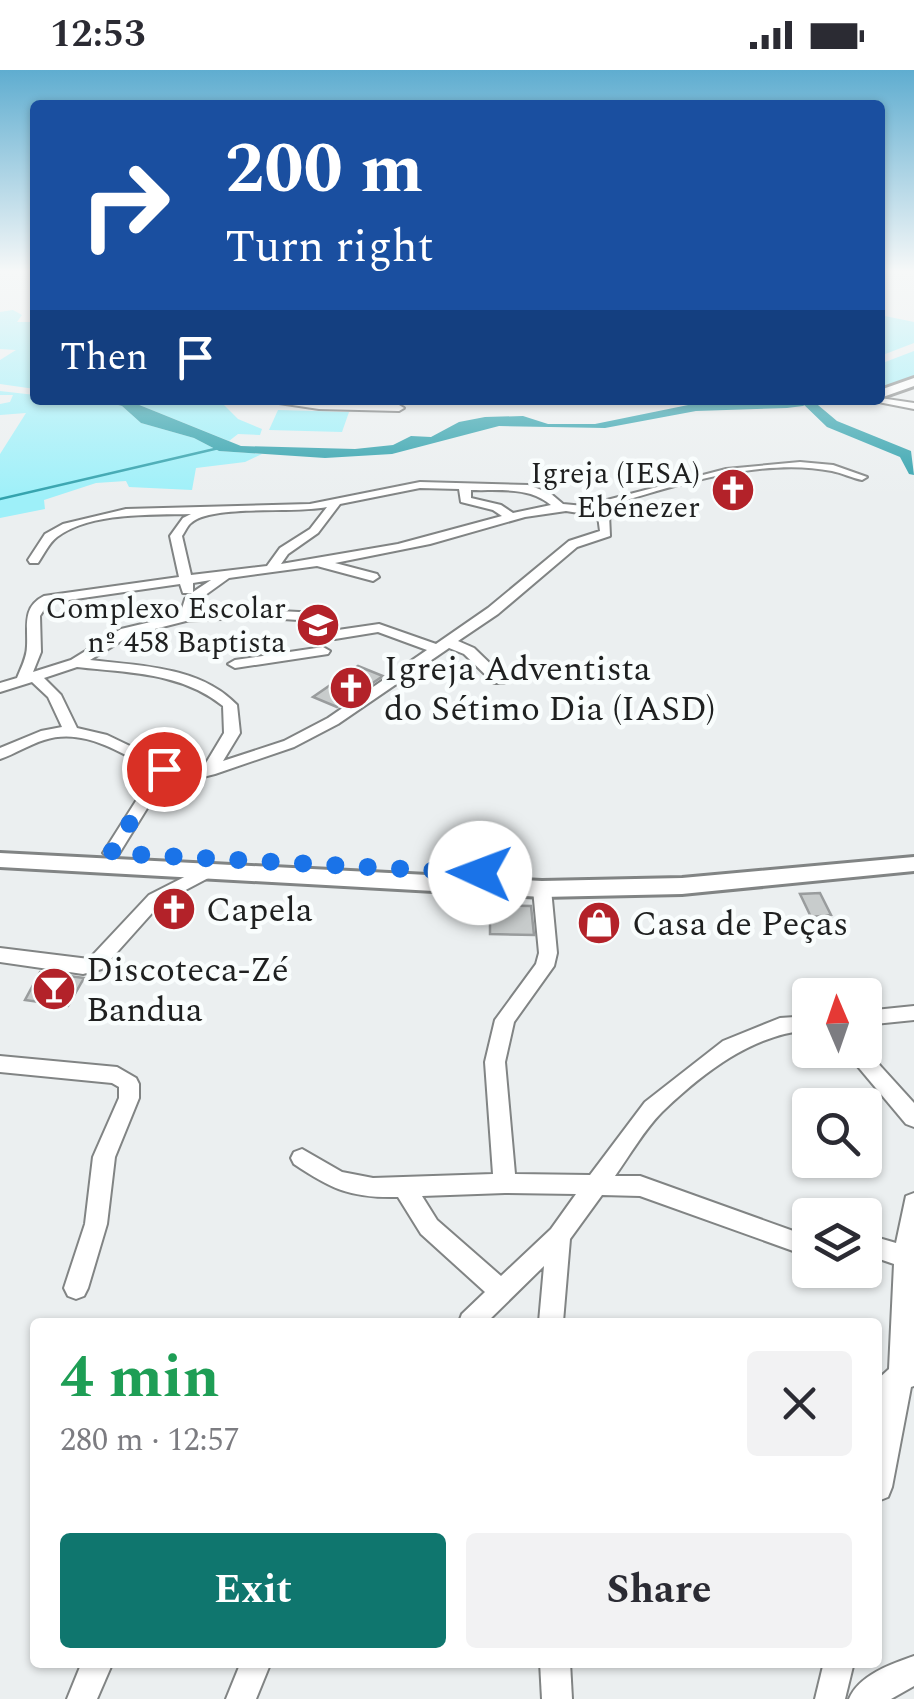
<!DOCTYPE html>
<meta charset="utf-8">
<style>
body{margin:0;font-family:Spectral,serif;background:#f2f2f3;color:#2b2b33;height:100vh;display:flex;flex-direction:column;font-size:38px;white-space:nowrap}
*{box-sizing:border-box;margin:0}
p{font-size:32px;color:#7c7c81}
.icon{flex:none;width:55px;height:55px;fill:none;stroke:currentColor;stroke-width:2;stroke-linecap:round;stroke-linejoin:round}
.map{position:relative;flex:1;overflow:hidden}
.panel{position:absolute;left:30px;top:1248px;width:852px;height:350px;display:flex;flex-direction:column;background:#fff;border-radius:10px;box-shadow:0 2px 8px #0004}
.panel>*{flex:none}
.guide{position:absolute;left:30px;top:30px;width:855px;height:305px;border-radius:10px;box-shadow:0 2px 8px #0004;background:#1a4fa0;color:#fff;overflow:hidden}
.needle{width:65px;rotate:358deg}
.buttons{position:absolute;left:792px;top:908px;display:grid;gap:20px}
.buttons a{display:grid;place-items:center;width:90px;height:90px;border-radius:10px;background:#fff;box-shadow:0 2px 8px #0004;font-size:50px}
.pin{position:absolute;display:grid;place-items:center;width:85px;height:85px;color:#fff;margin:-42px;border:5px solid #fff;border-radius:50%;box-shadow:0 2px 10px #0007}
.me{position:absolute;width:110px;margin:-55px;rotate:272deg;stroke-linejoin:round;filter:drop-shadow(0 0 8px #0008)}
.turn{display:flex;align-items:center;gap:35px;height:210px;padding:0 30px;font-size:45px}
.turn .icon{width:130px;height:130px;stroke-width:2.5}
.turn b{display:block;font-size:70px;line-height:85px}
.then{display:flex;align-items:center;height:95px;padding:0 30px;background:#0003;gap:20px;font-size:38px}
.round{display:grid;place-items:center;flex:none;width:105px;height:105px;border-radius:10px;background:#f2f2f3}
.head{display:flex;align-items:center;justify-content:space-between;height:170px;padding:0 30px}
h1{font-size:60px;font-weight:700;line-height:75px;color:#1e9e55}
.cta{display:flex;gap:20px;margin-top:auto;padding:20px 30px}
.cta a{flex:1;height:115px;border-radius:10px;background:#0f766e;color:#fff;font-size:40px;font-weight:700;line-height:115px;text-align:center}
.cta a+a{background:#f2f2f3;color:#2b2b33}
.status{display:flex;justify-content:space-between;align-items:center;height:70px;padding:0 50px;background:#fff;direction:ltr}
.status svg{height:28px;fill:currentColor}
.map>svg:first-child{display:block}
.green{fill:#9ef0f9}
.water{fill:#32a2ad}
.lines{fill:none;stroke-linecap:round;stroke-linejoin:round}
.stream{stroke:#32a2ad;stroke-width:2.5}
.river{fill:#32a2ad;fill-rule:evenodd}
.building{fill:#c8cccc;stroke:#999c9d;stroke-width:2.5}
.minor-casing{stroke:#818484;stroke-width:4}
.major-casing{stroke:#818484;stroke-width:6}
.minor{fill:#fff;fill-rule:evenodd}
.major{fill:#fff;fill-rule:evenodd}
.route{stroke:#1a73e8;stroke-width:18;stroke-dasharray:0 32.4}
.labels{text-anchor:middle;stroke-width:9;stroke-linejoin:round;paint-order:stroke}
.far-poi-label{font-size:30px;fill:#1f2020;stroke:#f9fdfd;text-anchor:end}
.poi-label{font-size:35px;fill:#1f2020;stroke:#f9fdfd;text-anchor:start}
</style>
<div class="status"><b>12:53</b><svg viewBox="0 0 49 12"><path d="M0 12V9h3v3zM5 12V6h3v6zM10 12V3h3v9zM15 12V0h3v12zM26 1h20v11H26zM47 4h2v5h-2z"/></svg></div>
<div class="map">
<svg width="914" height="1629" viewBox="0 0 914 1629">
<rect width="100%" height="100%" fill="#ebeff0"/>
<g class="green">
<polygon points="13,240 22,245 17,252 35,252 35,319 0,314 0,290 16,280 0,279 0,242"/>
<polygon points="880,245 914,252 914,273 880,286 880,266 885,264 880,259"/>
<polygon points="914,281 914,309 880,320 880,294"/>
<polygon points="0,321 35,325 35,330 100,330 122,336 141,353 194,368 219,381 262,384 245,392 196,398 192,420 129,417 126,411 96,413 44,430 45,439 0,448 0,384 26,343 0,345 0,334 10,332 13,325 0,325"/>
<polygon points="127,330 219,330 238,349 262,359 260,365 238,364 229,371"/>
<polygon points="278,340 349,342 342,362 269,360"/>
</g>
<polygon class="water" points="100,330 127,330 241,376 355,379 393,375 411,366 431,367 459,352 485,347 523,346 548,354 595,354 693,334 811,331 803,336 787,338 696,341 605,358 499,356 392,384 325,388 219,381 194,368 141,353 122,336"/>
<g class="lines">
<polyline class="stream" points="0,429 219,378"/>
<polygon class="river" points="799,330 812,330 837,351 911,381 914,405 909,404 900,387 827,357"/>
</g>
<g class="building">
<polygon points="358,596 383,606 337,637 313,627"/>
<polygon points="820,823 831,845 811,847 800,824"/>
<polygon points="490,835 531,836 534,865 490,864"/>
<polygon points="40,902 84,908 68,936 25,930"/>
</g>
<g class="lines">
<g class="minor-casing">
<g id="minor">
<polygon points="880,328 914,333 914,339 868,330"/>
<polygon points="259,330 399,335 404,338 399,341 319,339"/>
<path d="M800,392L833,395L867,407L862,410C852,408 842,403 832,401C759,386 667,418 597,439L609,444L610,466L577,477L498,544L458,571L474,578L504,607V613H494L464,584L449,578L338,654L294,677L215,704L183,712L167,706L117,787L111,789L103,783L155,701C121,683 84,657 44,670C28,675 15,684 0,689V678L41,661L62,657L48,627L32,612L0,622V613L17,608C21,598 27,587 27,576C28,556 22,537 44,526L179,507L170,466L183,448L191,444C152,445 90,442 57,467C49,473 44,484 38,493H30L28,490L45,464L63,454L126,439L310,434L420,412L528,415L550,423L563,434L584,436L726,399ZM420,418L459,419L461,432L493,440L502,446L398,474L281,494L288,484L318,463L340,434ZM471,420C499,421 529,416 551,435L513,443L501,435L471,428ZM327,437L310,459L280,478L267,496L191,505L182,466C185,462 187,456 191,453C212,434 295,444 327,437ZM566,441L598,446L600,461L569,471L488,538L436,574L379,554L338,560L324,544L319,543L236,539L194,542L197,531L229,508L317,496L373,511L379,507L377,504L335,493L430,474L525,447ZM211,510L193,522V513ZM180,514L183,523H192L185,529L180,545L121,559L71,590L33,602L41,582L40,546L48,533ZM252,547L315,551L330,568L335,569L378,562L427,580L328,648L284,671L223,691L240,663L237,635C200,596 140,596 90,590L131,565L186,551ZM77,597C128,603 181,602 223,636L224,663L203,698L184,702L107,665L77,658L61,625L44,608Z"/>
<polygon points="323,577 330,581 328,584 235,598 228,594 235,590"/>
<polygon points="206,796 212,798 215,802 212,806 161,833 102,899 83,904 0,892 0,878 89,889 149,825"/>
<path d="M542,813L551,819L557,883L554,896L514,952L505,992L515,1104L590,1105L645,1032L723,971L780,948L810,946V960C752,964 703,1003 662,1042C644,1060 630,1085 615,1106H640L810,1167V1187L640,1126L602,1125L570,1169L563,1252H539L544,1196L487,1252H459L462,1244L485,1222L421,1164L398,1127C351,1128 333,1120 294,1094L291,1088L294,1082L302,1079L342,1102L373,1108L493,1104L485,992L495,950L536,894L539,883L533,819ZM505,1123L576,1124L551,1159L501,1206L437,1150L422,1126Z"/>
<polygon points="914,936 914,950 865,955 865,941"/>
<polygon points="865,979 914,1033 914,1057 906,1054 844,980"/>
<polygon points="0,986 117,997 136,1008 139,1014 139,1028 115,1087 107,1154 88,1218 84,1226 76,1229 68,1226 64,1218 85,1154 93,1087 119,1028 119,1017 112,1013 0,1002"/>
<polygon points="914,1123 914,1316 911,1317 892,1417 888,1427 878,1431 878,1356 882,1336 878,1337 878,1309 889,1299 894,1194 865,1184 865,1164 896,1173 906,1126"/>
<path d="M914,1586V1616L891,1629H849C859,1605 891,1594 914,1586Z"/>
<polygon points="82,1592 113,1592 97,1629 67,1629"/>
<polygon points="241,1592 271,1592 256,1629 226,1629"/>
<polygon points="540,1592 570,1592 572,1629 542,1629"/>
<polygon points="824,1592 854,1592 845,1629 815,1629"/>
</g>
</g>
<g class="major-casing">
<g id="major">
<polygon points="914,308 914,316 880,328 880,320"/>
<polygon points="0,783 542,811 682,808 914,787 914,801 682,824 542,827 0,797"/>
</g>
</g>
<use href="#minor" class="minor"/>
<use href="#major" class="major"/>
</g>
<linearGradient id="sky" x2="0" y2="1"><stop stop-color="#5fadd0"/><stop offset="0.47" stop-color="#f6f8f8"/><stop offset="1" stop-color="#f6f8f8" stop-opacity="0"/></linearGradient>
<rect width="914" height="428" fill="url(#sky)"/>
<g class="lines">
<polyline class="route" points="164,699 111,783 480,803"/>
</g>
<defs>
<g id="church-disc" transform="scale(2.25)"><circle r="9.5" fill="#b32229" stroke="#f9fdfd"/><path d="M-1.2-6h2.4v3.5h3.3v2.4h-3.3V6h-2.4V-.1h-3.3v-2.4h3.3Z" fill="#fff"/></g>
<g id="school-disc" transform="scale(2.25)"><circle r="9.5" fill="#b32229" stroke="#f9fdfd"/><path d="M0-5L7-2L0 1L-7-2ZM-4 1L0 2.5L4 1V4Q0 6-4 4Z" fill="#fff"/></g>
<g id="shop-disc" transform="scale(2.25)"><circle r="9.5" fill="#b32229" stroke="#f9fdfd"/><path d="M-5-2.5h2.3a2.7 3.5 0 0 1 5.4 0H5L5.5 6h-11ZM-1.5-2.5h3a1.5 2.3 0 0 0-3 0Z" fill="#fff"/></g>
<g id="bar-disc" transform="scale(2.25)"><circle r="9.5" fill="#b32229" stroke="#f9fdfd"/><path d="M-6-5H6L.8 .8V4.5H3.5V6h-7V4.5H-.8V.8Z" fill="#fff"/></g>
</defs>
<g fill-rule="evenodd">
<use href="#church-disc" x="733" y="420"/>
<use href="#school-disc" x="318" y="555"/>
<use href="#church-disc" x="351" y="618"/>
<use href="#church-disc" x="174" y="839"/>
<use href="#shop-disc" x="599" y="853"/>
<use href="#bar-disc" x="54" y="919"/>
</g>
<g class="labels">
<g class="far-poi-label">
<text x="700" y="413">Igreja (IESA)<tspan x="700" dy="34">Ebénezer</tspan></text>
<text x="286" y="548">Complexo Escolar<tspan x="286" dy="34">nº 458 Baptista</tspan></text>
</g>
<g class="poi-label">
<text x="384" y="610">Igreja Adventista<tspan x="384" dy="40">do Sétimo Dia (IASD)</tspan></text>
<text x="206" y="851">Capela</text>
<text x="632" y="865">Casa de Peças</text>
<text x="86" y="911">Discoteca-Zé<tspan x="86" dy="40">Bandua</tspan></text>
</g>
</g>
</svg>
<div class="buttons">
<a><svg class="needle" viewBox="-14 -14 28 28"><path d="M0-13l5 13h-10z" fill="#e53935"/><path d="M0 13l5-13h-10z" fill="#7c7c81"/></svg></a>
<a><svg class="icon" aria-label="search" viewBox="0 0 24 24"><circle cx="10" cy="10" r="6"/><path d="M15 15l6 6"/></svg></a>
<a><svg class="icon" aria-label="layers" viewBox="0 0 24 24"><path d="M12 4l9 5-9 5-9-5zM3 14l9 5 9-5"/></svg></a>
</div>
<div class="pin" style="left:164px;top:699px;background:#d93025"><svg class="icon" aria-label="arrive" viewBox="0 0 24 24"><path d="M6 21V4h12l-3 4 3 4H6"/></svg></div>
<svg class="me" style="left:480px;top:803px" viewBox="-20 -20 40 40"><circle r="19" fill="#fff"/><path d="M0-13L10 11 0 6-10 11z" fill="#1a73e8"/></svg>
<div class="guide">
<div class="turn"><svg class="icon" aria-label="right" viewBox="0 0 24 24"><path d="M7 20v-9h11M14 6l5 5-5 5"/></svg><div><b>200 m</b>Turn right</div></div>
<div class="then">Then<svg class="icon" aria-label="arrive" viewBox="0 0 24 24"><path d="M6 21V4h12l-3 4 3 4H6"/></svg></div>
</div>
<section class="panel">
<div class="head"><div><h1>4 min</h1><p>280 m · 12:57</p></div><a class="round"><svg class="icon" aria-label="close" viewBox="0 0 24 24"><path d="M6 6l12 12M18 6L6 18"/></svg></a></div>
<div class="cta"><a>Exit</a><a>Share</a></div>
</section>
</div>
